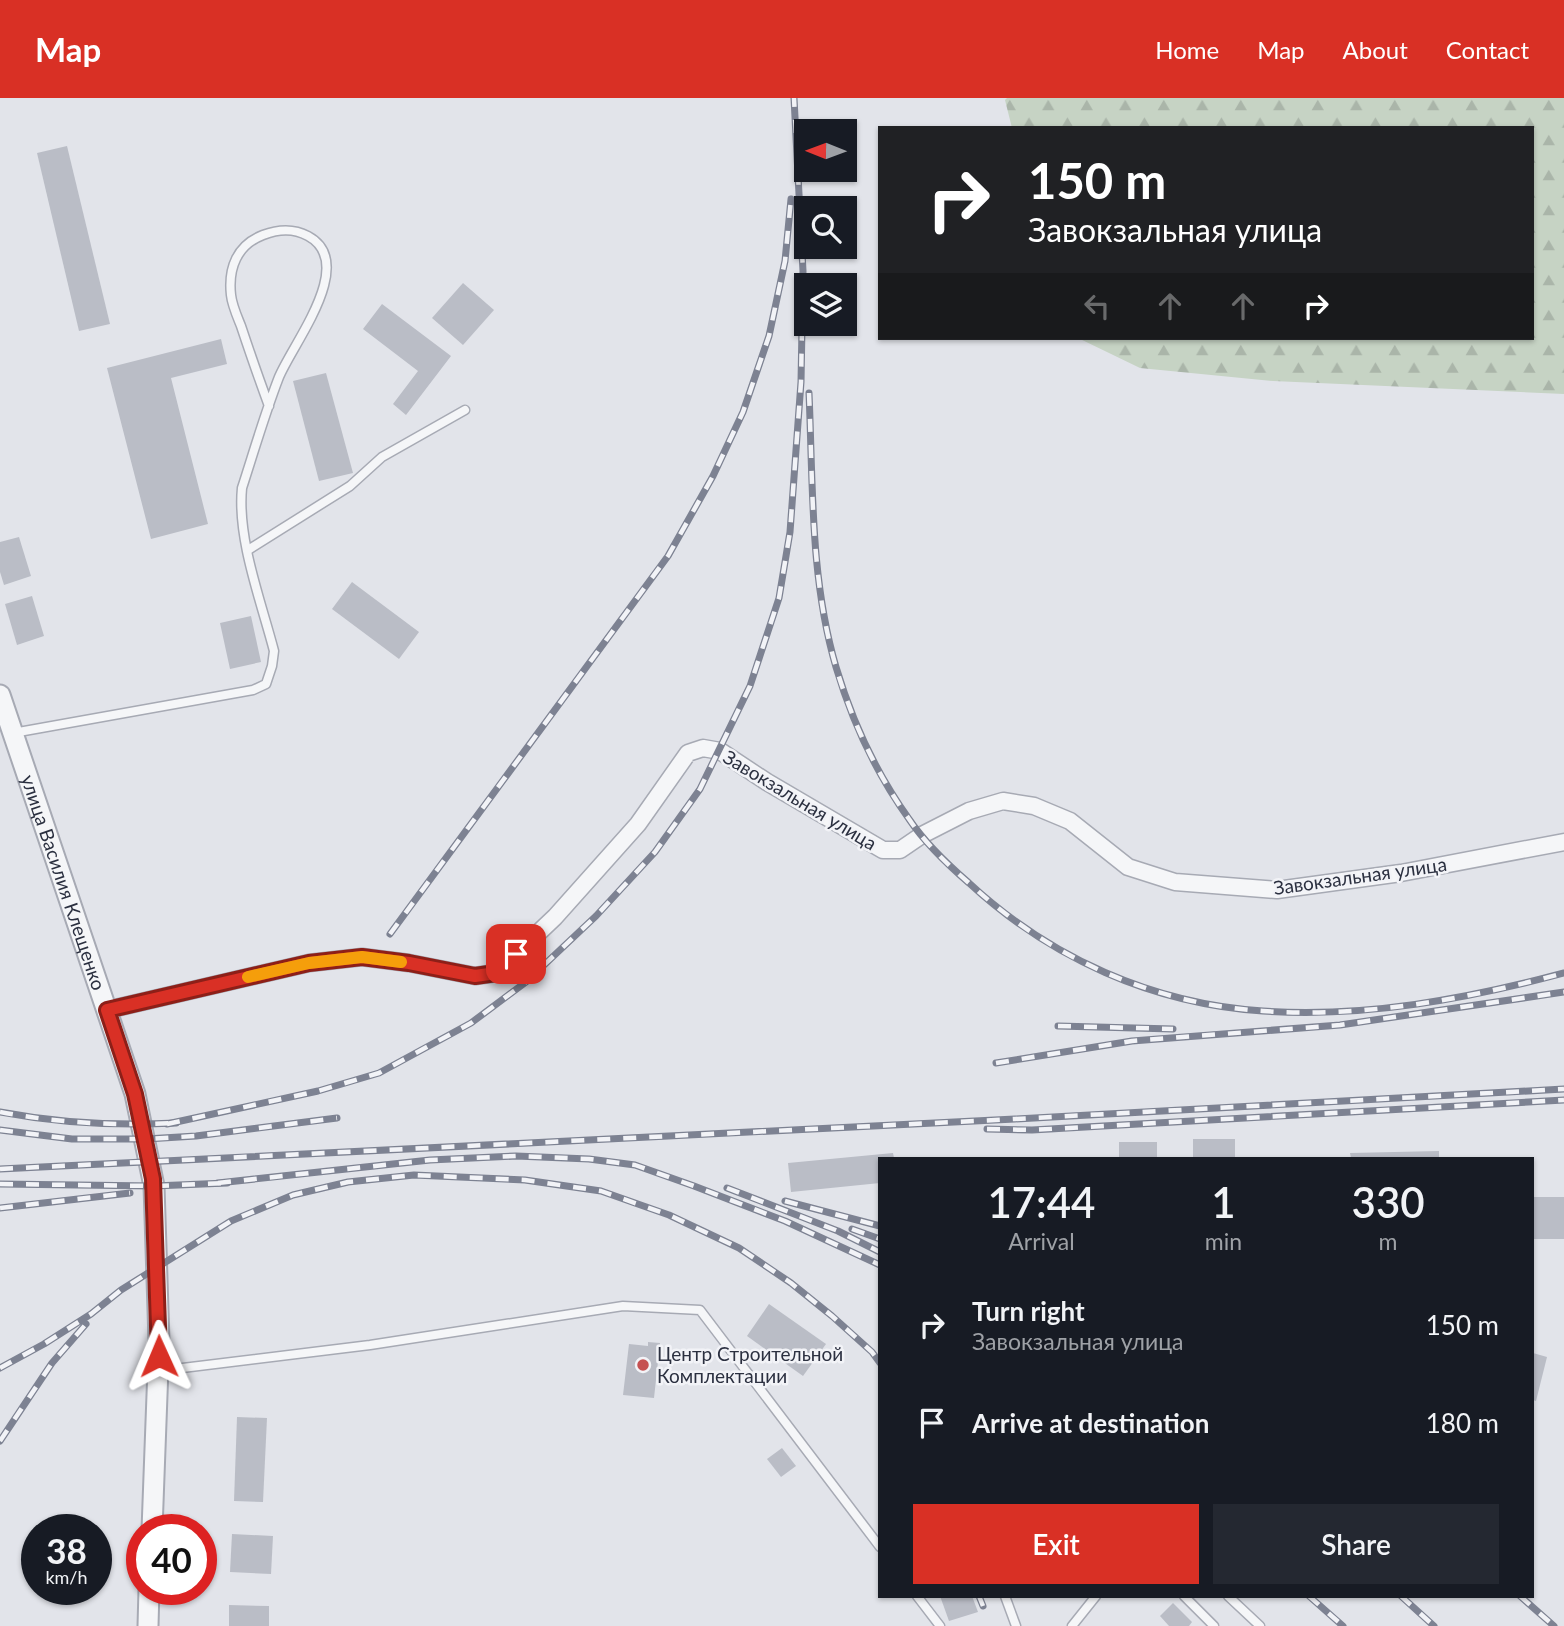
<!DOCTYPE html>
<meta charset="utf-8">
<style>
body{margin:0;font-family:Lato,sans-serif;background:#242831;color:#f1f3f6;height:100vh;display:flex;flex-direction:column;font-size:26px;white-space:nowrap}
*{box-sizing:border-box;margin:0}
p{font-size:23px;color:#9ea1a6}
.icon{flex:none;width:38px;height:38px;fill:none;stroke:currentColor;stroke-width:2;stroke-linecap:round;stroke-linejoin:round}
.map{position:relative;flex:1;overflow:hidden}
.panel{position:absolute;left:878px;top:1059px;width:656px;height:441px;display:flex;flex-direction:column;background:#171b24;border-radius:0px;box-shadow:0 2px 5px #0004}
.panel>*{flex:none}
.guide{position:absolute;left:878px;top:28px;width:656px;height:214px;border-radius:0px;box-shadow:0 2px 5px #0004;background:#202124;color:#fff;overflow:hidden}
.needle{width:46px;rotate:271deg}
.controls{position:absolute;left:794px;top:21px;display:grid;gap:14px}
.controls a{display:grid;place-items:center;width:63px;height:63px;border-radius:0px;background:#171b24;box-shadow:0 2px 5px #0004;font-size:35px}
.speed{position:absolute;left:21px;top:1416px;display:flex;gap:14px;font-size:35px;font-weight:700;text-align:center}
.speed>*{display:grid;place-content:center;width:91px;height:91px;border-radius:50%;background:#171b24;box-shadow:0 2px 5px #0004;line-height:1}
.speed small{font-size:18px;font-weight:400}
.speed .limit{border:10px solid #d22;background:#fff;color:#111}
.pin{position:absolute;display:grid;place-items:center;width:60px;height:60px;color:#fff;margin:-30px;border-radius:14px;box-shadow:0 4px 10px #0006}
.me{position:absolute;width:77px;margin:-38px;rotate:359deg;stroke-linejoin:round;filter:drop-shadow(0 0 5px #0008)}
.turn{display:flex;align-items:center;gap:24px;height:147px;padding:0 35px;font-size:32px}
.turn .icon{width:91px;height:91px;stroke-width:2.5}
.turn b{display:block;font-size:49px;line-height:60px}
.lanes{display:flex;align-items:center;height:66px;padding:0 35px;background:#0003;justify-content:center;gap:35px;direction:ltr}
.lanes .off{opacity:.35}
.eta{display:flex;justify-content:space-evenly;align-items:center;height:119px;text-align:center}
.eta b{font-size:42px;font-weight:600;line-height:49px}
.button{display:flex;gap:14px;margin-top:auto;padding:14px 35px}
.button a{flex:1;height:80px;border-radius:0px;background:#d93025;color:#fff;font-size:28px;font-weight:600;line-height:80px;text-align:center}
.button a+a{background:#242831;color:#f1f3f6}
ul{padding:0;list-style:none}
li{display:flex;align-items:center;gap:21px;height:98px;padding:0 35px}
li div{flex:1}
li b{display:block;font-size:26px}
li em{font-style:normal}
header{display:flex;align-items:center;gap:42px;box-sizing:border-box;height:98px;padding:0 35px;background:#d93025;color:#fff}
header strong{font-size:33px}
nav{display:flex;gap:38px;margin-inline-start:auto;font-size:24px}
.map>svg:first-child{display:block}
.forest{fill:url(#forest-firs)}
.building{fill:#babdc6}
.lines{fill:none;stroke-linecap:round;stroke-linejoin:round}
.service-casing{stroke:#a7aab4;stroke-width:11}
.minor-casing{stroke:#a7aab4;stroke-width:19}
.tertiary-casing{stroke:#a7aab4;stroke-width:23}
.service{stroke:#f5f6f8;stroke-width:8}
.minor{stroke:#f5f6f8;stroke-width:16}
.tertiary{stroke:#f5f6f8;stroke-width:19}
.rail-casing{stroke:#7d8292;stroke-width:7}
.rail{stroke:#f2f3f7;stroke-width:4.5;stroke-dasharray:13;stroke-linecap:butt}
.route-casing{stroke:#8d1f18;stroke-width:18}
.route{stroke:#d93025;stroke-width:12}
.slow{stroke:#f59e0b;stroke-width:12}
.poi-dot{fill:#c55152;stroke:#f2f3f7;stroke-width:2.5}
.labels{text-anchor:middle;stroke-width:5;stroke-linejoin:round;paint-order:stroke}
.street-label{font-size:19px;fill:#2b3040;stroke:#f2f3f7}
.poi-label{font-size:19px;fill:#2b3040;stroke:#f2f3f7;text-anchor:start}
</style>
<header>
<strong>Map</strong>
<nav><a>Home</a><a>Map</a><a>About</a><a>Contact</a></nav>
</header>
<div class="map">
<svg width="1564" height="1528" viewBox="0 0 1564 1528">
<defs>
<pattern id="forest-firs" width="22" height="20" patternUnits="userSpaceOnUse" patternTransform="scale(1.75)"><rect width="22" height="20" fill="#c6d3c4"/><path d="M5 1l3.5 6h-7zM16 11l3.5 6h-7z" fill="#aab5a9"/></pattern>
</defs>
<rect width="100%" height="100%" fill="#e2e4ea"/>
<polygon class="forest" points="1007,0 1564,0 1564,296 1273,283 1140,270 1078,240 1533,240 1533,30 1012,30 1005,2"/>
<g class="building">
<polygon points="67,48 110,226 79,233 37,55"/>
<polygon points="463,185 494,212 463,247 432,220"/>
<polygon points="382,206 451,258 406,317 393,306 418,273 363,231"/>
<polygon points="221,241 227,266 171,280 208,426 151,441 107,270"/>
<polygon points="326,275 353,375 319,383 293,283"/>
<polygon points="19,439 31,478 4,487 0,474 0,444"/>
<polygon points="352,484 419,534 399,561 332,511"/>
<polygon points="32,498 44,538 17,547 5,506"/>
<polygon points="251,518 261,564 230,571 220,525"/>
<rect x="1193" y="1041" width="42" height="19"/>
<rect x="1119" y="1044" width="38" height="16"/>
<polygon points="1439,1053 1439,1060 1351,1060 1350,1055"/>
<polygon points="893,1055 894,1060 880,1060 880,1085 791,1094 788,1065"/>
<rect x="1533" y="1099" width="31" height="42"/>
<polygon points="769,1206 826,1246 803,1278 747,1238"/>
<polygon points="648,1244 660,1245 654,1300 623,1297 629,1246 648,1248"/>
<polygon points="1533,1255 1547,1259 1536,1303 1533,1302"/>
<polygon points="237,1319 267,1320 263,1404 234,1403"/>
<polygon points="782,1350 796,1368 781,1379 767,1361"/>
<polygon points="232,1436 273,1438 271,1476 230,1474"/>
<polygon points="940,1498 972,1498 978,1514 949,1523"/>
<polygon points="1173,1505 1192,1524 1189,1528 1169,1528 1160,1518"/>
<polygon points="229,1507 269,1508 269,1528 229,1528"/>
</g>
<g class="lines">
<g class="service-casing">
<g id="service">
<polyline points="248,452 350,388 382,359 465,312"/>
<path d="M13,635L253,592L266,586L272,568L274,553C261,503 237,441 242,390C254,353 265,315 279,279C293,245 358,165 308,138C293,130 279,131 263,137C237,147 228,170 231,197C232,207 237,218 241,228C250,255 259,281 269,308"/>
<polyline points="158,1273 370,1247 623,1208 700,1212 880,1449"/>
<polyline points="917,1498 940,1528"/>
<polyline points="1005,1498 1016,1528"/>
<polyline points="1184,1498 1214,1528"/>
<polyline points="1228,1498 1260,1528"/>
<polyline points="1072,1528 1096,1498"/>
</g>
</g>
<g class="minor-casing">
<polyline id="minor" points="107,912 309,865 362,859 409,865 475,878 496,875 555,819 638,726 688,655 703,650 720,653 767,684 883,752 900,752 922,737 969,713 1003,703 1034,708 1070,723 1128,769 1175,784 1277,792 1401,775 1564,744"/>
</g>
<g class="tertiary-casing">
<g id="tertiary">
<path id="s1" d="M0,597L135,996L154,1088L159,1243L152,1432"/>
<polyline points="148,1528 149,1491"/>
</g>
</g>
<use href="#service" class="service"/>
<use href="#minor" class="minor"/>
<use href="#tertiary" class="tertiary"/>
<g class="rail-casing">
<g id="rail">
<path d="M809,295C813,386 810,481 836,569C852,623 876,675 909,721C925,745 947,766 969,785C1050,860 1153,906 1263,913C1364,920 1467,901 1564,875"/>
<polyline points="390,836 668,458 713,378 743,314 769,238 785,163 791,101"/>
<polyline points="1058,928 1173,931"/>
<polyline points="996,965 1132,943 1340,927 1564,894"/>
<path d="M0,1014C58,1025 117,1028 176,1025"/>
<polyline points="167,1026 318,993 379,975 471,925 526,884 596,818 655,754 700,691 750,588 779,500 790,434 801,284 803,173 794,0"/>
<polyline points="987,1031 1032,1032 1564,1002"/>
<polyline points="0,1032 72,1041 146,1041 196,1038 337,1020"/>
<polyline points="0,1071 1015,1021 1564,991"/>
<polyline points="218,1085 430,1062 516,1058 589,1061 635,1067 694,1088 785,1123 880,1167"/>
<polyline points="0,1086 154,1088 227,1085"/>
<polyline points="727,1090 838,1133 880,1154"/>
<polyline points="785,1103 880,1128"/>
<polyline points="0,1110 130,1095"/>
<polyline points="852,1131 880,1141"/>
<polyline points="0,1270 44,1246 91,1216 121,1192 231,1123 293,1097 348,1084 414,1077 525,1082 601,1093 669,1117 739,1150 791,1185 832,1218 872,1254 880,1265"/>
<polyline points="0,1343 52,1265 86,1226"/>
<polyline points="979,1498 983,1508"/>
<polyline points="1309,1498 1343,1528"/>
<polyline points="1401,1498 1434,1528"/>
<polyline points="1520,1498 1554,1528"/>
</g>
</g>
<use href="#rail" class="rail"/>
</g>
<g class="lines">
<g class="route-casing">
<polyline id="route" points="159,1258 153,1081 135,996 107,912 309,865 362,859 409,865 475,878 496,875 516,856"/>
</g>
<use href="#route" class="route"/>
<polyline class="slow" points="248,879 309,865 362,859 401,864"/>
</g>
<circle class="poi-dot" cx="643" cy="1267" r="7"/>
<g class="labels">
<g class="street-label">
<text transform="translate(800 702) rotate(31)" y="7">Завокзальная улица</text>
<text transform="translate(1360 778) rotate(-8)" y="7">Завокзальная улица</text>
<text dy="7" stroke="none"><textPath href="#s1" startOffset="198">улица Василия Клещенко</textPath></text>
</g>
<g class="poi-label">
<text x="657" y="1263">Центр Строительной<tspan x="657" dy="22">Комплектации</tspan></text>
</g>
</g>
</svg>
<div class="controls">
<a><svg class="needle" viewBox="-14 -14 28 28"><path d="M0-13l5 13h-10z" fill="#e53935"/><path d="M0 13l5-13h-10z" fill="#9ea1a6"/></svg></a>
<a><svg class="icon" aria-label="search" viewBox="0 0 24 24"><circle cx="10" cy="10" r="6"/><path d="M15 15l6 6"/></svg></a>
<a><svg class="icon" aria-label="layers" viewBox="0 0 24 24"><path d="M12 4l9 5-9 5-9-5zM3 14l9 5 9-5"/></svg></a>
</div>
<div class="speed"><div>38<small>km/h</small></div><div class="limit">40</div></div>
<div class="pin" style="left:516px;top:856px;background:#d93025"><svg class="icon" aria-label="arrive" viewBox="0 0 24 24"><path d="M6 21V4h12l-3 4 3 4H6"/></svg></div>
<svg class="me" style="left:159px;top:1258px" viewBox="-20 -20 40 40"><path d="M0-17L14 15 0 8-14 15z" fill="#d93025" stroke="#fff" stroke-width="4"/></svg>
<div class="guide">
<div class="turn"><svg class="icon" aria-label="right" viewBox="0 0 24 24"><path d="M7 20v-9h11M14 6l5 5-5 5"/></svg><div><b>150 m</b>Завокзальная улица</div></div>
<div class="lanes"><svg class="icon off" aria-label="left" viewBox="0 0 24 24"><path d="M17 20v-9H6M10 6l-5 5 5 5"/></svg><svg class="icon off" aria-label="ahead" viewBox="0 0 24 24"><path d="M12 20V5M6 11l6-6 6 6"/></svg><svg class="icon off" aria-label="ahead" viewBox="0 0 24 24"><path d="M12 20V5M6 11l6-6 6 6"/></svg><svg class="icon" aria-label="right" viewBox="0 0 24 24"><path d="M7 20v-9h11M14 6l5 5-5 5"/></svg></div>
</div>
<section class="panel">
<div class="eta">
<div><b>17:44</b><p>Arrival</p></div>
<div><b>1</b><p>min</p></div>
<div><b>330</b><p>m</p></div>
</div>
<ul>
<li><svg class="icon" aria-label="right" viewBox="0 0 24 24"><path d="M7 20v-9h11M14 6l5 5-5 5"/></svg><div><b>Turn right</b><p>Завокзальная улица</p></div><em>150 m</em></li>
<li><svg class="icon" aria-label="arrive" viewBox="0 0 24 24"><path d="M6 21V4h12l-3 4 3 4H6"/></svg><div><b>Arrive at destination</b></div><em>180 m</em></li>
</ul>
<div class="button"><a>Exit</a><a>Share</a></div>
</section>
</div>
